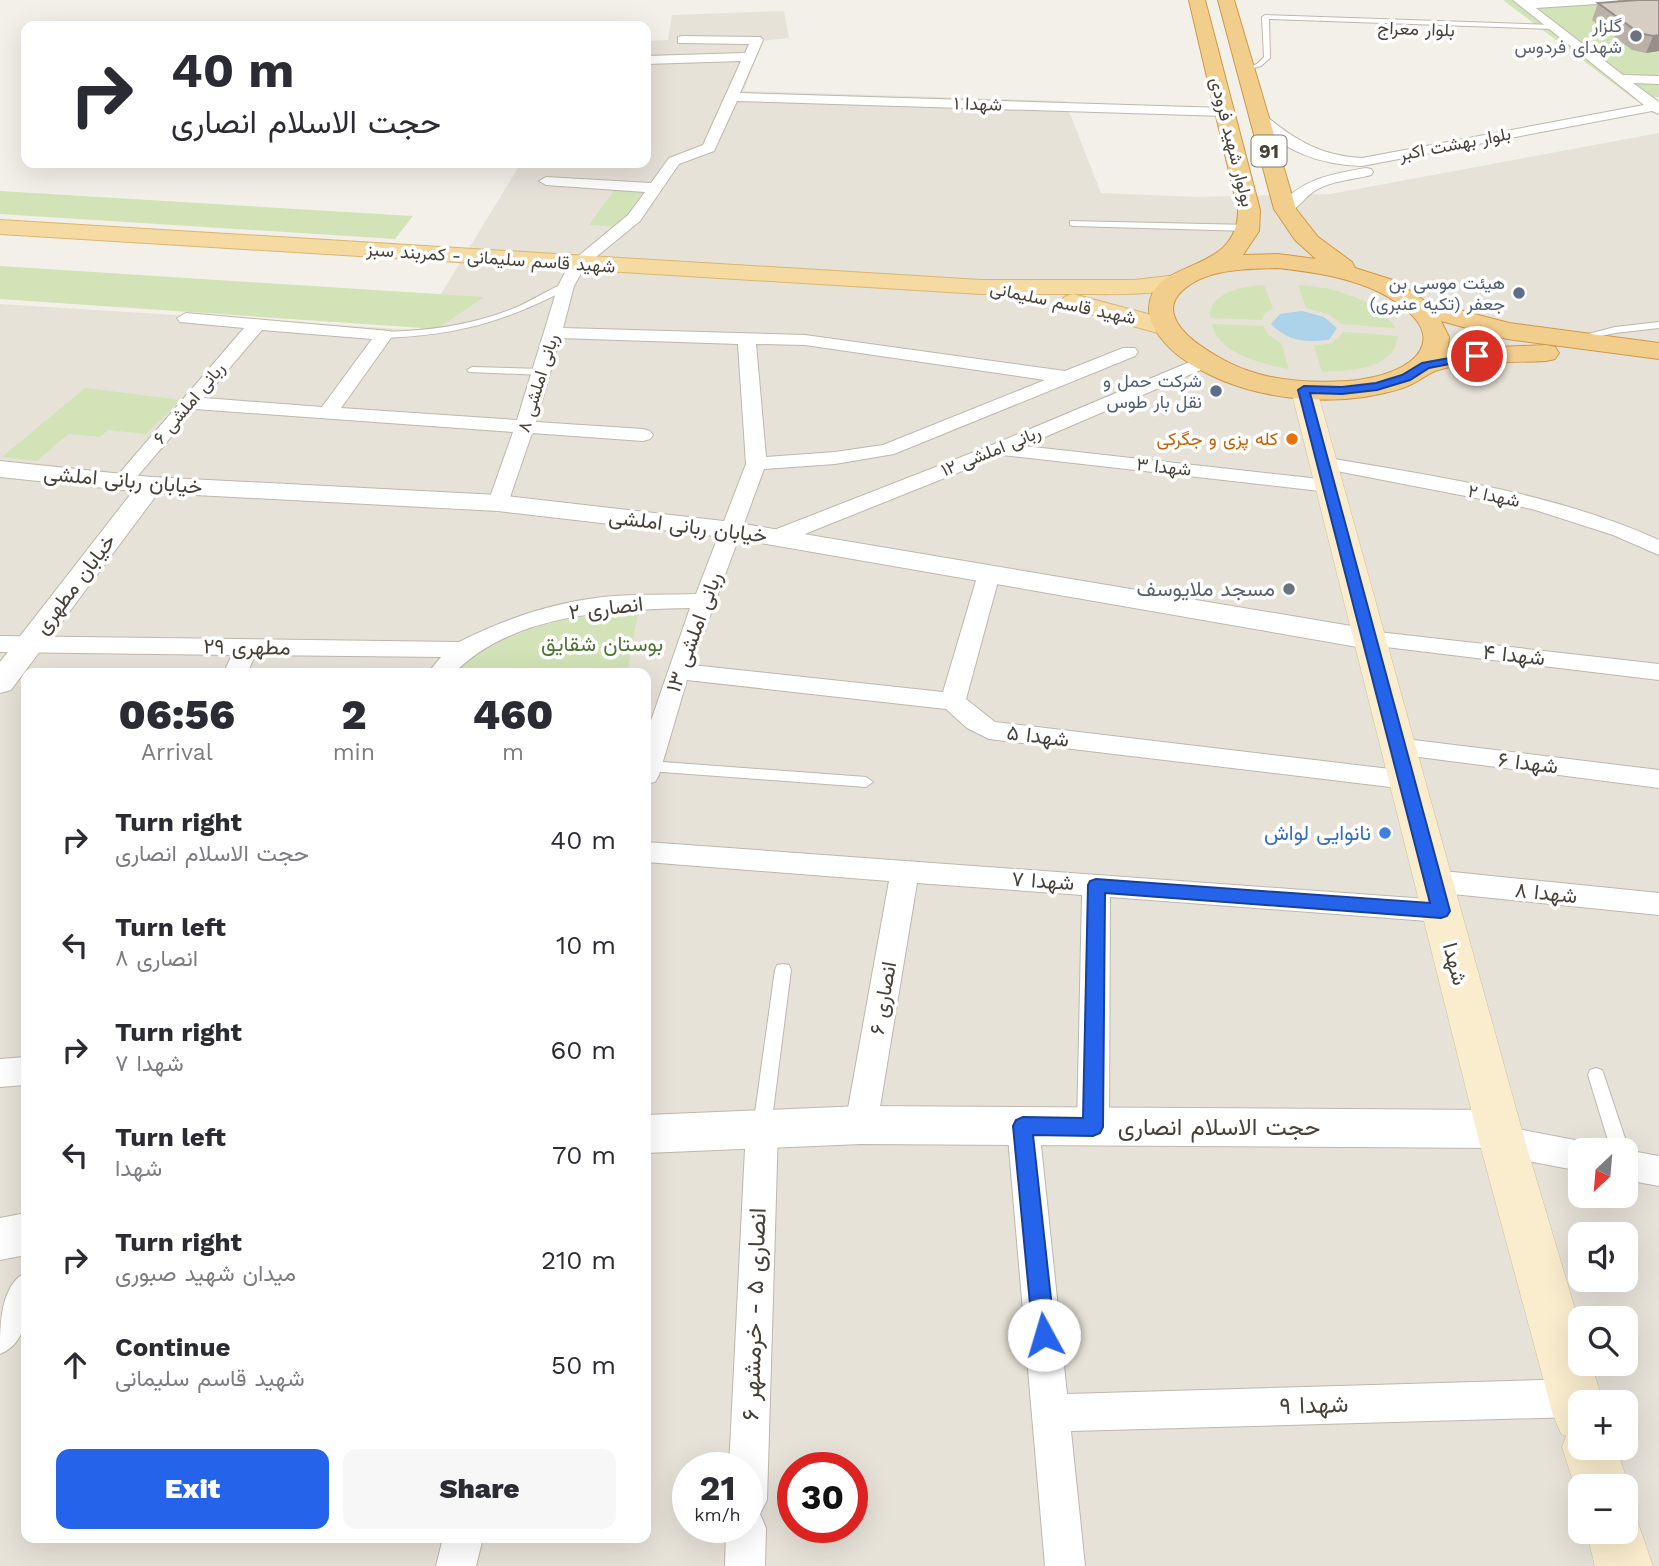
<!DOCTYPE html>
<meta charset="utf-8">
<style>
body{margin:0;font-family:"Work Sans",Vazirmatn,sans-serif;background:#f7f7f7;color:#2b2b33;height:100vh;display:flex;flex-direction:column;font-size:26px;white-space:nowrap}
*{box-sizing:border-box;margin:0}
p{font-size:23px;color:#7c7c81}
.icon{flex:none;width:38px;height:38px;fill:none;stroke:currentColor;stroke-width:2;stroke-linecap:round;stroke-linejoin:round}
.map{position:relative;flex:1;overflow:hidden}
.drawer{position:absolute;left:21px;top:668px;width:630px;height:875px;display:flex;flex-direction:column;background:#fff;border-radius:14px;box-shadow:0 7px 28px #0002}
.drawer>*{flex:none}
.hud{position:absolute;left:21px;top:21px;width:630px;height:147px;border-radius:14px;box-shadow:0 7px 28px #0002;background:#fff;color:#2b2b33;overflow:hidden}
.needle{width:46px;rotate:206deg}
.controls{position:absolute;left:1568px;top:1138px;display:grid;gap:14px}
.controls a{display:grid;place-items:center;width:70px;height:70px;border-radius:14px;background:#fff;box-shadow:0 7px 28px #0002;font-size:35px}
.speed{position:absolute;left:672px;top:1452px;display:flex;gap:14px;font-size:35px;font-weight:700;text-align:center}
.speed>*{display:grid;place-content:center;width:91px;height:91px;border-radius:50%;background:#fff;box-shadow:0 7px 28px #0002;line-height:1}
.speed small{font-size:18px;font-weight:400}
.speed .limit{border:10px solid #d22;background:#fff;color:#111}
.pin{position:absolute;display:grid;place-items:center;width:60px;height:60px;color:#fff;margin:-30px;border:4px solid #fff;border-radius:50%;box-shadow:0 2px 7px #0007}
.me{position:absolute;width:77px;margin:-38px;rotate:354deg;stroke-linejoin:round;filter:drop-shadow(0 0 5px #0008)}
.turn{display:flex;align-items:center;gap:24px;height:147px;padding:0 35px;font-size:32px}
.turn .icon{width:91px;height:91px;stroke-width:2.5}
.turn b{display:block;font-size:49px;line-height:60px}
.eta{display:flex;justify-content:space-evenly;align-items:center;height:119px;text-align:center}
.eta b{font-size:42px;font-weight:800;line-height:49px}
.primary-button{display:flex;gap:14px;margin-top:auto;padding:14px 35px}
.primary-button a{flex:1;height:80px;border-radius:14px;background:#2563eb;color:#fff;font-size:28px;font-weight:800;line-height:80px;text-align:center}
.primary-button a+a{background:#f7f7f7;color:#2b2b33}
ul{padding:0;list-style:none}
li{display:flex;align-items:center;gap:21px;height:105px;padding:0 35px}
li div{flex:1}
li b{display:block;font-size:26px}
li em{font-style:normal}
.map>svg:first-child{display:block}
.residential{fill:#e7e2d8;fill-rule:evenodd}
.green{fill:#d1e3b7}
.water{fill:#acd3ea}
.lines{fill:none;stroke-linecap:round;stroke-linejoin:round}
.service-casing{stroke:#beb7ad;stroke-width:2}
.minor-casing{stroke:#beb7ad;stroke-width:2}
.tertiary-casing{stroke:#beb7ad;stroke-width:2}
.secondary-casing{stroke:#cfc09e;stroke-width:1}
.primary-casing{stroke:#d9b672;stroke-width:2}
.trunk-casing{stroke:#cf9848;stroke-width:2}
.service{fill:#fff;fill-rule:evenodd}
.minor{fill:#fff;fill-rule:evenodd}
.tertiary{fill:#fff;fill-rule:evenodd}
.secondary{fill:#faedce;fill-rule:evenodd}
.primary{fill:#f5daa1;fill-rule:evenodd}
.trunk{fill:#f2ce8c;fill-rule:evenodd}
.wall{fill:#b9b1a8}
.shaded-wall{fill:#969088}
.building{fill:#d7cec3;stroke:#969088;stroke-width:2}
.route{fill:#2563eb;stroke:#184099;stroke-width:2}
.worship-dot{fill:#6b7280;stroke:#fff;stroke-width:2.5}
.service-dot{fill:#5c6f8a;stroke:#fff;stroke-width:2.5}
.food-dot{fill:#e8710a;stroke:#fff;stroke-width:2.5}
.shop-dot{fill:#3f7fe0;stroke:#fff;stroke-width:2.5}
.labels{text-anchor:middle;stroke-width:7;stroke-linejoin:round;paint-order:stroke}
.far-worship-label{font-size:18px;fill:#5b616d;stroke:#fff;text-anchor:end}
.far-street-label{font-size:18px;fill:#474139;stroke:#fff}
.far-service-label{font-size:18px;fill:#4e5e75;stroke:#fff;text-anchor:end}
.far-food-label{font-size:18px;fill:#c56008;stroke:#fff;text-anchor:end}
.shield{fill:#fff;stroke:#7e7a74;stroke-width:2}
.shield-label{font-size:19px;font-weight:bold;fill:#474139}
.street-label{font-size:21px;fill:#474139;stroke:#fff}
.worship-label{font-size:21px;fill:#5b616d;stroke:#fff;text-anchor:end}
.park-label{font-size:21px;fill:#4d7331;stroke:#fff}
.shop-label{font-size:21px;fill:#366cbe;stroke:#fff;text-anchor:end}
.near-street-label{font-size:24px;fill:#474139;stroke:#fff}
</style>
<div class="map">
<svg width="1659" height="1566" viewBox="0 0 1659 1566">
<rect width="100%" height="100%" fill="#f3f0ea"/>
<path class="residential" d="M784,11L789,38L760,41L744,91L1065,101L1101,193L1197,197L1330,194L1659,133V1566H0V304L419,330L521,163H646V41L668,40L672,15ZM26,674H646V1538H26ZM1580,1150H1626V1195H1580ZM1580,1234H1626V1279H1580ZM1580,1318H1626V1363H1580ZM1580,1402H1626V1447H1580ZM688,1468H747V1528H688ZM793,1468H852V1528H793ZM1580,1486H1626V1531H1580Z"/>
<g class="green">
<polygon points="1503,0 1659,0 1659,97 1634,99"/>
<polygon points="616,188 645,190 619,227 589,225"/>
<polygon points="0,191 413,216 395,239 0,214"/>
<polygon points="0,266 484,297 437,329 0,299"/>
<path d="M1264,285L1273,308L1265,313L1262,320L1210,318C1208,292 1244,286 1264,285Z"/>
<path d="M1298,285C1335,287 1373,298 1396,328L1342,324L1328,314L1306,308Z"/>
<path d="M1212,324L1263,326L1270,336L1281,343L1289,369C1263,364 1218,354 1212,324Z"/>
<path d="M1344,332L1398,336C1394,371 1349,370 1322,372L1314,346L1332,343Z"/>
<polygon points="85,388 181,400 146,434 108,430 100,437 68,434 37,461 2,457"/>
<path d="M638,612L627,674H447C513,628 559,616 638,612Z"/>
</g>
<path class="water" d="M1302,311L1324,317L1337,328L1329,340C1305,342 1288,342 1271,324L1280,314Z"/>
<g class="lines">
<g class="service-casing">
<g id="service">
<polygon points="1265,15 1554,25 1557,27 1554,29 1269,19 1270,58 1261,66 1244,71 1244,69 1257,64 1264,57 1262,17"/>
<polygon points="1070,221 1250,225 1254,228 1250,231 1073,226 1070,225"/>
<path d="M566,283L571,286L569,288C505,322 457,335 384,338L379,335L384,332C430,331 474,325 517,307C533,300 549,289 566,283Z"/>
<polygon points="1659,322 1659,328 1615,333 1578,341 1573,338 1615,327"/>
<polygon points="472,367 542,369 547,372 542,375 469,372 467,370"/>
<polygon points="649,761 866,777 873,782 866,787 649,771 646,770 646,762"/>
<polygon points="783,964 789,965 791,970 771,1127 768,1133 762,1135 756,1133 753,1127 775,970 777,965"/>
<polygon points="1596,1068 1602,1070 1604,1075 1629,1150 1626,1156 1626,1150 1611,1150 1588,1075 1590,1070"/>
</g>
</g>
<g class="minor-casing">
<g id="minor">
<path d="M1513,0H1619L1613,3L1536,8L1623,75L1659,76V84L1633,83L1659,102V114L1652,111L1362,166C1321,165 1281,151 1254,119L1261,115L1266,116C1296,141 1322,156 1362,158L1644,105Z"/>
<path d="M682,36L761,37L763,40L740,93L1224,108L1231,112L1224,116L737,101L714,151L679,164L640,221L585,266L574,286L563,328L805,335L1065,371L1123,348H1135L1138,352L1135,356L894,454L835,464L764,469L692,665L943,692L978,574L981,569H997L1000,574L966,699L995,722L1407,771L1416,773L1420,780L1416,787L1407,789L989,739L967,728L946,709L687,680L659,775L655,782L646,784V735L690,608C610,610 513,613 453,674H427L441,657L255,655L247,674H223L232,655L0,652V636L459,642C506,618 561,600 614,596C641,594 669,595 696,594L746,464L738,344L560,338L536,422L643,429L650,431L653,435L650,439L643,441L532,433L508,503L505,507H491L488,503L513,432L195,409L129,486H115L112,482L244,328L180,322L177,318L186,313L390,331L393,335L341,408L517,420L558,286L570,263L628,215L645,192L546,185L539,181L546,177L651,183L669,158L703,145L741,61L646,64V56L745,53L749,44L678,43V37ZM262,330L372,339L322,407L204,398ZM756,344L805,345L1045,380L883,445L835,452L766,457Z"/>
<path d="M1366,168L1371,169L1373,172L1371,175C1353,180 1333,180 1316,190C1305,196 1297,211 1285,214L1277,209C1300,179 1331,174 1366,168Z"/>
<polygon points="1204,356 1210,358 1213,362 1210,366 1024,446 1329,480 1336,482 1339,486 1336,490 1329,492 1002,455 785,542 769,542 766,537 769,532 992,445"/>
<path d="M1323,457C1437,477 1553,492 1659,540V555L1613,535L1532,509L1316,467L1313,463L1316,459Z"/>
<polygon points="1369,631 1659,664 1659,680 1361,644 1357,639 1361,634"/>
<polygon points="1397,738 1659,770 1659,788 1388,753 1384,747 1388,741"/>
<polygon points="646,842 1441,900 1451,903 1455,911 1451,919 1441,922 1110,897 1109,1127 1105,1137 1093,1142 1081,1137 1077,1127 1082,895 917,883 877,1125 873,1135 861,1140 849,1135 845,1125 889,881 646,862"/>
<polygon points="1433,870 1659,893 1659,915 1433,892 1423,889 1419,881 1423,873"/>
<polygon points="26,1057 26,1085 0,1087 0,1059"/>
<polygon points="1023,1111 1035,1116 1039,1126 1067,1394 1575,1379 1588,1385 1594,1398 1592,1402 1580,1402 1580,1415 1575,1417 1071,1431 1085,1566 1045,1566 1007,1126 1011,1116"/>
<polygon points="762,1114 774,1119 778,1129 767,1500 760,1514 766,1528 765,1566 725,1566 726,1528 747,1528 747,1468 729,1468 746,1129 750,1119"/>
<polygon points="1502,1126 1580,1141 1592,1145 1594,1150 1580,1150 1580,1171 1502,1156 1490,1152 1486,1141 1490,1130"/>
<polygon points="1626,1150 1659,1156 1659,1186 1626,1180"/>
<path d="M26,1272C27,1302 32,1341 0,1354C0,1324 0,1286 26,1272Z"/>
<polygon points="443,1538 483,1538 476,1566 436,1566"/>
</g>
</g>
<g class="tertiary-casing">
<g id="tertiary">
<polygon points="0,461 151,477 498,495 732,522 1369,629 1380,632 1384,639 1380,646 1369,649 732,538 498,511 158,493 11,690 0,693 0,662 133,491 0,477"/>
<polygon points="861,1106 1498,1110 1513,1116 1519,1129 1513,1142 1498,1148 861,1144 646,1153 646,1115"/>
<polygon points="26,1213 26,1255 0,1260 0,1218"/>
</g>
</g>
<g class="secondary-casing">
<g id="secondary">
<polygon points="1304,382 1313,384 1317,390 1525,1141 1580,1326 1580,1363 1591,1363 1603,1402 1580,1402 1580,1447 1616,1447 1629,1486 1626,1493 1626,1486 1580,1486 1580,1503 1562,1447 1566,1436 1561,1434 1553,1415 1479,1141 1291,390 1295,384"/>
<polygon points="1626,1508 1634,1511 1653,1566 1595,1566 1586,1531 1626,1531"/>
</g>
</g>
<g class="primary-casing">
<path id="primary" d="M0,220L981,280H1134L1178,275L1187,277L1190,282L1187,287C1150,296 1111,294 1073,294L1174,321L1178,327L1174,333L1165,335L1064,307L1060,302L1064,297L1073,294H981L0,234Z"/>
</g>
<g class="trunk-casing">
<path id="trunk" d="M1189,0H1205L1260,210L1259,231L1243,255L1278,254L1316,259L1295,240L1274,209L1218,0H1234L1296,209L1318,237L1352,262L1355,268L1396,281L1425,301L1509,323L1659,343V359L1507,339L1441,321L1449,337L1447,353L1477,348L1546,345L1555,347L1559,353L1555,359L1546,361C1511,363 1469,359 1435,371C1424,376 1415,384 1403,388C1334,410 1242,401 1183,359C1168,348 1148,328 1149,308C1151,256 1238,277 1238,210ZM1278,268C1313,272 1349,277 1381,293C1460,335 1417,376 1348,381C1316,383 1280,382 1249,371C1225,363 1147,324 1182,291C1206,268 1247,269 1278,268Z"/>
</g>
<use href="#service" class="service"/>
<use href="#minor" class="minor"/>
<use href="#tertiary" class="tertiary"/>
<use href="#secondary" class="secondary"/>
<use href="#primary" class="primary"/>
<use href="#trunk" class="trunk"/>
</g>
<polygon class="wall" points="1659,0 1659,51 1646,53 1632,50 1592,20 1598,3"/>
<polygon class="shaded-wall" points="1659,35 1659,51 1646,53 1653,36"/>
<polygon class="building" points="1638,0 1659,0 1659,35 1653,36 1639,33 1598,3"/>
<polygon class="route" points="1477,353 1481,354 1481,358 1429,368 1410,380 1377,390 1342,394 1310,393 1450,911 1447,916 1441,918 1105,893 1103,1127 1100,1133 1093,1136 1033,1135 1055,1335 1052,1343 1044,1346 1036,1343 1033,1335 1013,1126 1016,1120 1023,1117 1083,1118 1088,885 1090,881 1096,879 1430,903 1298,390 1304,386 1342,387 1376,383 1402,375 1422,363"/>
<g class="worship-dot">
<circle cx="1636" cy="36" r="7"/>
<circle cx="1289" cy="589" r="7"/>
</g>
<g class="service-dot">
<circle cx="1519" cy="293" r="7"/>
<circle cx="1216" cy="391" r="7"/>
</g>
<circle class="food-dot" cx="1292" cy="439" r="7"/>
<circle class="shop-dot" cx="1385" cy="833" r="7"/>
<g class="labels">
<g class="far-worship-label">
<text x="1622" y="32">گلزار<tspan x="1622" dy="21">شهدای فردوس</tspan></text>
</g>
<g class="far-street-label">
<text transform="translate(1416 29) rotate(2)" y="6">بلوار معراج</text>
<text transform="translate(978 104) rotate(2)" y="6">شهدا ۱</text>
<text transform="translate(1232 142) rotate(76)" y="6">بولوار شهید فرودی</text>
<text transform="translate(1455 144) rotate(-11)" y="6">بلوار بهشت اکبر</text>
<text transform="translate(491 258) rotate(4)" y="6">شهید قاسم سلیمانی - کمربند سبز</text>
<text transform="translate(1063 303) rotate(12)" y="6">شهید قاسم سلیمانی</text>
<text transform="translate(538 383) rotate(-73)" y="6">ربانی املشی ۸</text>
<text transform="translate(189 403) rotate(-50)" y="6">ربانی املشی ۶</text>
<text transform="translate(991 451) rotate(-22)" y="6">ربانی املشی ۱۲</text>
<text transform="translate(1164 467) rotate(6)" y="6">شهدا ۳</text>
<text transform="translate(1494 496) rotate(12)" y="6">شهدا ۲</text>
</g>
<g class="far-service-label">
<text x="1505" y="289">هيئت موسی بن<tspan x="1505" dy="21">جعفر (تکیه عنبری)</tspan></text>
<text x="1202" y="387">شرکت حمل و<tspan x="1202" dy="21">نقل بار طوس</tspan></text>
</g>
<g class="far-food-label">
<text x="1278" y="445">کله پزی و جگرکی</text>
</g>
<rect class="shield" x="1251.5" y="135.5" width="35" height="31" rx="5"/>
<g class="shield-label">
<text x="1269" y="158">91</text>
</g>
<g class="street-label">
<text transform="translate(123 480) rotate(5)" y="7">خیابان ربانی املشی</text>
<text transform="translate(688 526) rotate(7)" y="7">خیابان ربانی املشی</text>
<text transform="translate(75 584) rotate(-53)" y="7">خیابان مطهری</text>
<text transform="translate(606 608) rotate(-7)" y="7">انصاری ۲</text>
<text transform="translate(694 632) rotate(-70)" y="7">ربانی املشی ۱۳</text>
<text transform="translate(247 647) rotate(1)" y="7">مطهری ۲۹</text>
<text transform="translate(1514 655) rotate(6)" y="7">شهدا ۴</text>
<text transform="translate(1038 736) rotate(7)" y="7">شهدا ۵</text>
<text transform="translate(1528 763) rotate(7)" y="7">شهدا ۶</text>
<text transform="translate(1043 881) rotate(4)" y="7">شهدا ۷</text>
<text transform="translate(1546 893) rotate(6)" y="7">شهدا ۸</text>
<text transform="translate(1455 964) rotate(75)" y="7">شهدا</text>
<text transform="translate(883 998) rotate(-80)" y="7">انصاری ۶</text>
</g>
<g class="worship-label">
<text x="1275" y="596">مسجد ملایوسف</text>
</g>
<g class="park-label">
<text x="602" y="651">بوستان شقایق</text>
</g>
<g class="shop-label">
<text x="1371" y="840">نانوایی لواش</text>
</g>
<g class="near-street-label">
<text x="1219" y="1135">حجت الاسلام انصاری</text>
<text transform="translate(754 1314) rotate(-88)" y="8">انصاری ۵ - خرمشهر ۶</text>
<text transform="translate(1314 1405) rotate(-2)" y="8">شهدا ۹</text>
</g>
</g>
</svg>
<div class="controls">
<a><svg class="needle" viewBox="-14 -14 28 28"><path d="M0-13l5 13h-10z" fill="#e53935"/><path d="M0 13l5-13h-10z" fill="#7c7c81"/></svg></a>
<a><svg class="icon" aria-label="sound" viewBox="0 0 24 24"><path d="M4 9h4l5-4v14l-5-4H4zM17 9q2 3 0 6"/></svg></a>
<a><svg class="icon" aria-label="search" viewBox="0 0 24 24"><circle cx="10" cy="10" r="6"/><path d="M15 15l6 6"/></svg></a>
<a>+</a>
<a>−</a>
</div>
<div class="speed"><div>21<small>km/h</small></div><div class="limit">30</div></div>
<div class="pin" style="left:1477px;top:356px;background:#d93025"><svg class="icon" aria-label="arrive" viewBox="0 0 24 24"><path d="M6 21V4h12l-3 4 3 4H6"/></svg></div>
<svg class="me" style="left:1044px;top:1335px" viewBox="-20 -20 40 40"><circle r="19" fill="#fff"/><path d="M0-13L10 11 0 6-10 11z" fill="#2563eb"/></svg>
<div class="hud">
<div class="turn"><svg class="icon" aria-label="right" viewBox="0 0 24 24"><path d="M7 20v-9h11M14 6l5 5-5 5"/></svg><div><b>40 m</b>حجت الاسلام انصاری</div></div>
</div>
<section class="drawer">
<div class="eta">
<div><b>06:56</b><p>Arrival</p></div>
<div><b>2</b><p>min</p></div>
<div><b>460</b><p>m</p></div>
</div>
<ul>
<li><svg class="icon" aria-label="right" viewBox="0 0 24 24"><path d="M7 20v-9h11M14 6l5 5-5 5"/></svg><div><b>Turn right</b><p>حجت الاسلام انصاری</p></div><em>40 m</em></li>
<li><svg class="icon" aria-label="left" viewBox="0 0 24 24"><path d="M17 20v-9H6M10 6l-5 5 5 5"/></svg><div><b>Turn left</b><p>انصاری ۸</p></div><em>10 m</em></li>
<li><svg class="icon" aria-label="right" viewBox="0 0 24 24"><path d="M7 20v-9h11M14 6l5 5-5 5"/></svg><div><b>Turn right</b><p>شهدا ۷</p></div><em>60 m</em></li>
<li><svg class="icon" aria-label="left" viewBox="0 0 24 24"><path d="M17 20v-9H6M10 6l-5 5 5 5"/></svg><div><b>Turn left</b><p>شهدا</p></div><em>70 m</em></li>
<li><svg class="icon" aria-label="right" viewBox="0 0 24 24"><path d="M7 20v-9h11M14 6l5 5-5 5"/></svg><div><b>Turn right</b><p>میدان شهید صبوری</p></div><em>210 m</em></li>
<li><svg class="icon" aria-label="ahead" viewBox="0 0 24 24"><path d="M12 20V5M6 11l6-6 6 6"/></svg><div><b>Continue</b><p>شهید قاسم سلیمانی</p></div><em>50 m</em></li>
</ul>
<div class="primary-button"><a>Exit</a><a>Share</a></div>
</section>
</div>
